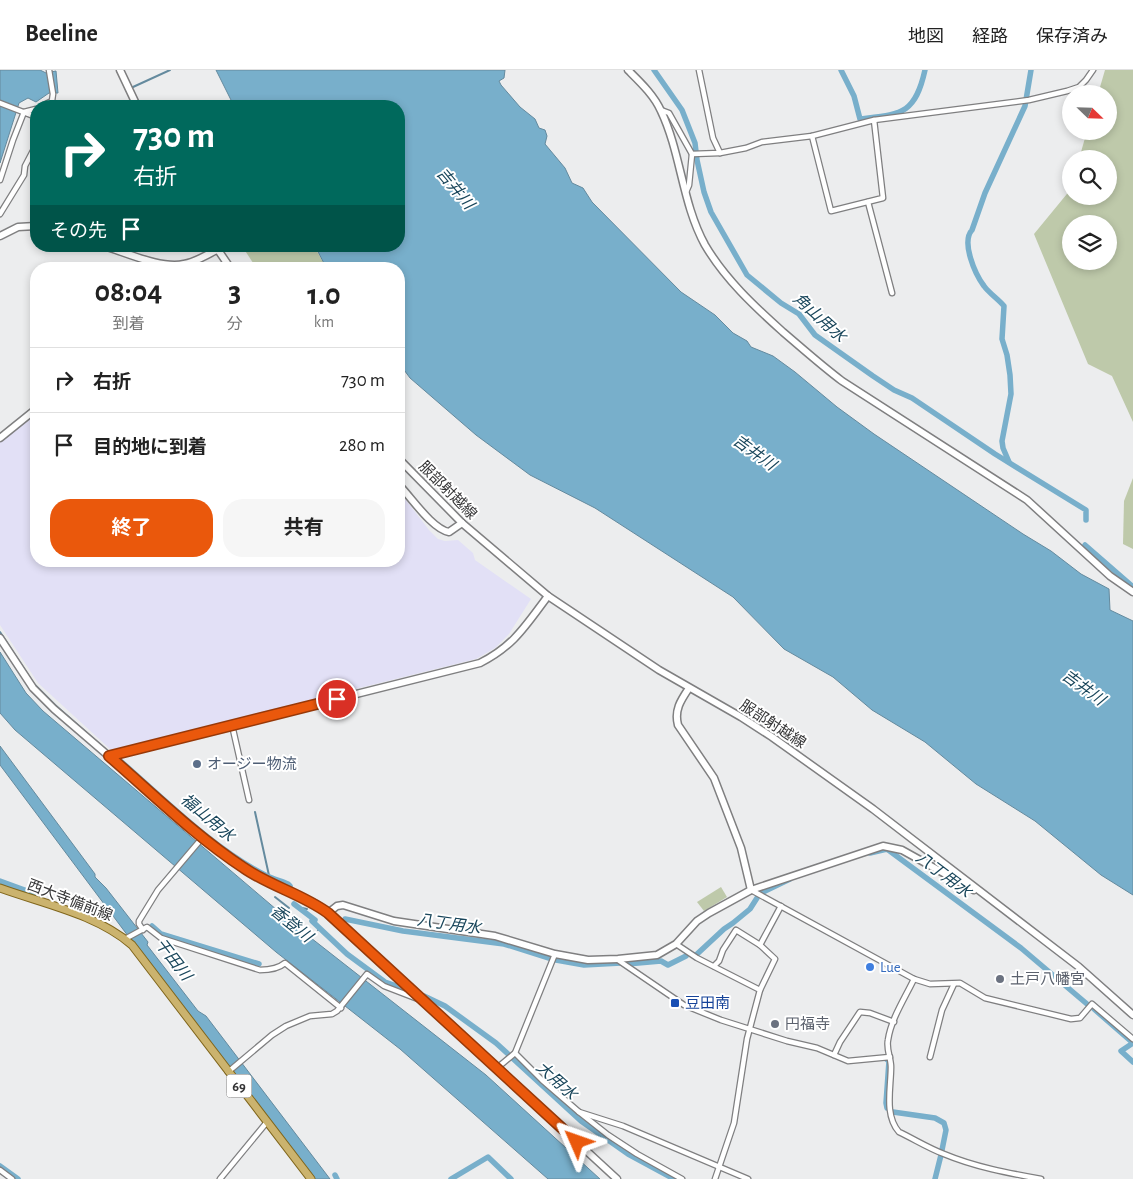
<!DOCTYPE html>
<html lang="ja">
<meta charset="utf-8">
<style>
body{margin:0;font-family:"Alegreya Sans","Noto Sans JP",sans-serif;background:#f6f6f6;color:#222;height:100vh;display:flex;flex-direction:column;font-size:19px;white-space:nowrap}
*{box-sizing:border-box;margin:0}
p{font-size:16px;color:#767676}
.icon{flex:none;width:28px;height:28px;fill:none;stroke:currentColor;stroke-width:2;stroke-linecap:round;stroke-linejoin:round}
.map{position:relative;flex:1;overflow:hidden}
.panel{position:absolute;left:30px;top:192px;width:375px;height:305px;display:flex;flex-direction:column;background:#fff;border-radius:20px;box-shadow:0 2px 8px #0003}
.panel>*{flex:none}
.hud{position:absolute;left:30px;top:30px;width:375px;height:152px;border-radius:20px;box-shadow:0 2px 8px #0003;background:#00695c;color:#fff;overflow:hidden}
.needle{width:32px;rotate:113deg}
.fabs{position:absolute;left:1062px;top:15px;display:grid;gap:10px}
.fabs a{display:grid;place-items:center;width:55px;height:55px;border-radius:50%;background:#fff;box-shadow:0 2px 8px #0003;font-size:25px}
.pin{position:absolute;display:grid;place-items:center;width:42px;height:42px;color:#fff;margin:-21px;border:2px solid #fff;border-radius:50%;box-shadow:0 1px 5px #0007}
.me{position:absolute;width:55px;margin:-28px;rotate:313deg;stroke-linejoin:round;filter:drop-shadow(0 0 4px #0008)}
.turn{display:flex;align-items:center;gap:18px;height:105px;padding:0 20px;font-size:22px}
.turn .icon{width:65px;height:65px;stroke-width:2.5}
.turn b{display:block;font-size:35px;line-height:42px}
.then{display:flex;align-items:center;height:48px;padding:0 20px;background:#0003;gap:10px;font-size:19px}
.eta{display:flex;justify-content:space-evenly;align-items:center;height:85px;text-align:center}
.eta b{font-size:30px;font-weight:700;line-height:35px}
.action{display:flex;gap:10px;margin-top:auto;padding:10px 20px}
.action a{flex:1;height:58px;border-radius:20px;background:#ea580c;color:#fff;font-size:20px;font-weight:700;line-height:58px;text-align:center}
.action a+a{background:#f6f6f6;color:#222}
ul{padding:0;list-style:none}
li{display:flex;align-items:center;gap:15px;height:65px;padding:0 20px;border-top:1px solid #e0e0e0}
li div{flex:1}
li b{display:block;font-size:19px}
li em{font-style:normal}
header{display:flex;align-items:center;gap:30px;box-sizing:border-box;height:70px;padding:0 25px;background:#fff;border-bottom:1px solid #e0e0e0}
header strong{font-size:24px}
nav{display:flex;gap:28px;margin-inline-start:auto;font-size:18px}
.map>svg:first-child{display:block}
.industrial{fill:#e2e0f6}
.green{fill:#bec9aa;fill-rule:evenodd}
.water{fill:#78afcb;stroke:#648a9e}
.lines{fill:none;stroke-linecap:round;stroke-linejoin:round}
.stream{stroke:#648a9e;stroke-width:2}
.canal{stroke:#78afcb;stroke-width:5.5}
.street-casing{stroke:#7f7f80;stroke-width:7}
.secondary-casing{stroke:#7f7f80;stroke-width:9}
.primary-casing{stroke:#80661c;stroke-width:9}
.street{stroke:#fff;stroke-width:4.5}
.secondary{stroke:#fff;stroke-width:6}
.primary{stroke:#cbb36e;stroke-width:7}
.route-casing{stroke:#983908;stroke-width:12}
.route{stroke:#ea580c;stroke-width:9}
.service-dot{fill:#5c6f8a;stroke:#fff;stroke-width:2}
.shop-dot{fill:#3f7fe0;stroke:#fff;stroke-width:2}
.worship-dot{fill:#6b7280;stroke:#fff;stroke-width:2}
.transit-dot{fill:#1a4fb4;stroke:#fff;stroke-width:2}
.labels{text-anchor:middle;stroke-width:4;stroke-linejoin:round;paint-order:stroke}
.shield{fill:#fff;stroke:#727272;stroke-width:1}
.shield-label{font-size:14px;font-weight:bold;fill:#353536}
.street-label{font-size:15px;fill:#353536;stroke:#fff}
.service-label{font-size:15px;fill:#4e5e75;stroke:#fff;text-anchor:start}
.shop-label{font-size:15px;fill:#366cbe;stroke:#fff;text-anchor:start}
.worship-label{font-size:15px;fill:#5b616d;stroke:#fff;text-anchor:start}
.transit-label{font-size:15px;fill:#164399;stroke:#fff;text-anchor:start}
.water-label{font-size:16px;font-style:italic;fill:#19465b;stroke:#fff}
</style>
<header>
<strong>Beeline</strong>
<nav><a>地図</a><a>経路</a><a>保存済み</a></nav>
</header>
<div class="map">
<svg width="1133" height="1109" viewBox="0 0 1133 1109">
<rect width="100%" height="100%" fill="#ecedee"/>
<polygon class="industrial" points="36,345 36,491 399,491 399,421 429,460 438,469 445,471 458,470 473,483 475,490 531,529 509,564 495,578 476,589 111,680 38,613 0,555 0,372"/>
<g class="green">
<path d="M1105,0H1133V352L1112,306L1088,294L1034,164L1071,119V126H1109V89H1079L1087,61H1109V24H1098ZM1071,154H1109V191H1071Z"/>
<polygon points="242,176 314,176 327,199 257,199"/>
<polygon points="1133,408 1133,479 1123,474 1124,431"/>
<polygon points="721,817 727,827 704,841 697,832"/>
</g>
<g class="water">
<polygon points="0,0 40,0 46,3 56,1 58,23 49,23 36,32 28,28 19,33 0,93"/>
<polygon points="216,0 505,0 504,8 499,11 501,15 520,37 535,49 539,58 545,60 547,66 545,74 565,98 572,113 583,118 592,132 681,222 715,245 733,263 747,271 751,277 773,286 795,302 837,337 874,364 1023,464 1051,481 1081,504 1109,519 1110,540 1133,551 1133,825 1101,805 1035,751 976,714 925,672 872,640 833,607 784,579 733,527 595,438 530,405 476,365 410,308 399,293 399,199 327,199 315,176 399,176 399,36 234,36"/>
<polygon points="0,582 26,623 43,641 297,857 486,1005 600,1109 548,1109 400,979 276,882 15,660 0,643"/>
<polygon points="0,676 95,804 95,807 106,818 148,872 147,875 198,941 206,946 330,1109 315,1109 155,902 0,695"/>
</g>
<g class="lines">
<g class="stream">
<polyline points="133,17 170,0"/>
<polyline points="0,562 34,614 55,635 105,679"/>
<polyline points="255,742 270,810"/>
<polyline points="275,827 289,838"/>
<polyline points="302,838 307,839"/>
<polyline points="318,860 320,858"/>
</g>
<g class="canal">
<polyline points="654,0 682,40 695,73 697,90 704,122 711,142 747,205 781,233 799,244 815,265 873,306 894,320 912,328 995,384 1086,440 1086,450"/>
<path d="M841,0L854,26L860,49C901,44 915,45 925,0"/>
<path d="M1009,392L1003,378L1002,371L1011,324L1010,305L1007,285L1002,269L1004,236C998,229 989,223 984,216C975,204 961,172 972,160L985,123L1025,36L1031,0"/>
<polyline points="1085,475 1133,517"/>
<path d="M117,688C162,727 213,779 267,806C273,809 281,811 288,814L290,816"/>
<polyline points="870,783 887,779 1021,878 1087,934"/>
<polyline points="0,811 41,826"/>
<polyline points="763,822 790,809"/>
<polyline points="294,834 315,850"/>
<polyline points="345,849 403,861 504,874 549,888"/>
<polyline points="312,851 347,884 385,912 405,919"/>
<polyline points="152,856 161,864 259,894"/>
<polyline points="696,885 724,859 733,853 750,839 757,828"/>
<polyline points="556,890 584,895 621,893"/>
<polyline points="627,894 661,891 668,895 686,886"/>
<polyline points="424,926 445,936 496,973 581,1051 628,1084 674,1109"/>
<polyline points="1094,939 1133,973 1121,981 1133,992"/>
<polyline points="885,988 889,991 886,1033 887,1038"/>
<polyline points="893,1042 935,1048 944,1053 946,1060 942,1080"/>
<polyline points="0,1096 18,1109"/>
<polyline points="335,1105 337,1109"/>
<polyline points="451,1109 488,1087 511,1109"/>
<polyline points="935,1109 941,1085"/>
</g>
<g class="street-casing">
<g id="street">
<polyline points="699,0 713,68 720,83"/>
<polyline points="0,33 36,47"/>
<polyline points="42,36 52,31 53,24 49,0"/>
<polyline points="661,40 669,43 692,84 689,115 686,122"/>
<polyline points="812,66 831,141 883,128 874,50"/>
<polyline points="692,84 720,83 746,78 762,72 812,66 874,50 1029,30 1067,21 1079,17 1086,10 1093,0"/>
<polyline points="0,110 13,70 24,42 36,39"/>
<polyline points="868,132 892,223"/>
<polyline points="0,144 24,105 25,96 36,75"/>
<polyline points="232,655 249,730"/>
<polyline points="751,820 914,909 930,914 960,913 985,928 1071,949 1080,948 1092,934 1133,969"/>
<polyline points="143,860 139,854 139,851 158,820 203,767"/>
<path d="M125,869L147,857L161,868L260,900C269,900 278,899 285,893L341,938"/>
<polyline points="676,874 697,888 760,920 747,969 734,1053 715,1109"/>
<polyline points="760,875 781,836"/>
<polyline points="618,890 684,935 721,950 787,971 817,978 848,991 890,987"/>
<polyline points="714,896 719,891 723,880 736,860 760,875 775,889 760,920"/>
<path d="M914,909C905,928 891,949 888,970C886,979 891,988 891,997C891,1018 884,1045 899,1062C914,1069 928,1078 944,1084C975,1097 1008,1103 1041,1109"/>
<polyline points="515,983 542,1010 579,1042 623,1056 748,1109"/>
<polyline points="834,985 840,972 860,942 870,943 894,952"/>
<polyline points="930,987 942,940 954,914"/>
<polyline points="497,998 515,983 555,884"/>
<polyline points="228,1002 272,965 286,956 310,946 332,944 337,941 367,904 384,916 423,931"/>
<polyline points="579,1042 608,1065 637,1084 682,1109"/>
<polyline points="0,1100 12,1109"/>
<polyline points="220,1109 267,1052"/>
</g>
</g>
<g class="secondary-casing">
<g id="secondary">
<polyline points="120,0 137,36"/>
<path d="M628,0C640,12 654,25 661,41C681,83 682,133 705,175C725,209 754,236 783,262C803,279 822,296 842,311L1027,430L1110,506L1133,522"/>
<polyline points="0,166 18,157 36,156"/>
<path d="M104,176C127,183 161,199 184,194C196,192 206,185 217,180"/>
<polyline points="216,177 231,199"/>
<polyline points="0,368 36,339"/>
<polyline points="399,389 462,453 548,526 659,600 741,647 772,667 873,739 1079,897 1133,945"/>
<path d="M399,415C411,427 432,459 449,462L462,453"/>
<polyline points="0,568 33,618 54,639 203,767 243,798 258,807 316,834 328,843 617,1109"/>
<path d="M689,618C681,630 674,640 678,655L714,708L741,778L751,820"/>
<path d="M109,686L480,593C514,576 526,555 548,526"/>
<polyline points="328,843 337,836 343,835 394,851 495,866 555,884 588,890 618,889 657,885 676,874 697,851 709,843 751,820 883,776 902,780 974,820"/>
</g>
</g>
<g class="primary-casing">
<path id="primary" d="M0,818C44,834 96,844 132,875L311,1109"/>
</g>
<use href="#street" class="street"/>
<use href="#secondary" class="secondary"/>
<use href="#primary" class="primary"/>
</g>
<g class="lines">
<g class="route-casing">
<path id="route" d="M337,629L109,686C153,724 195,766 244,798C270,816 302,824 328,843L577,1072"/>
</g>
<use href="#route" class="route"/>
</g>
<circle class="service-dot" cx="197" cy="694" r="5"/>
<circle class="shop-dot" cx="870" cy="897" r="5"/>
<g class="worship-dot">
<circle cx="1000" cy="909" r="5"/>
<circle cx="775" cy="954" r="5"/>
</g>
<rect class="transit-dot" x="670" y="928" width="10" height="10" rx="2.5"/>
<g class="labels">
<rect class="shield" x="226.5" y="1004.5" width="25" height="23" rx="4"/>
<g class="shield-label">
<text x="239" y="1021">69</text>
</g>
<g class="street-label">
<text transform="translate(448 420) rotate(45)" y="5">服部射越線</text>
<text transform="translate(773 654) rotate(33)" y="5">服部射越線</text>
<text transform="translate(70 830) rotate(21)" y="5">西大寺備前線</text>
</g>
<g class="service-label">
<text x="207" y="699">オージー物流</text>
</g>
<g class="shop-label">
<text x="880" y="902">Lue</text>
</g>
<g class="worship-label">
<text x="1010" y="914">土戸八幡宮</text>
<text x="785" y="959">円福寺</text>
</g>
<g class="transit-label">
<text x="685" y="938">豆田南</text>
</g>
<g class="water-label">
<text transform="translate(456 118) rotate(50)" y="6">吉井川</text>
<text transform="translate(820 247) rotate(42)" y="6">角山用水</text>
<text transform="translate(755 382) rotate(36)" y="6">吉井川</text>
<text transform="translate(1084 617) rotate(36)" y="6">吉井川</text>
<text transform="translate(208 747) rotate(40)" y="6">福山用水</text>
<text transform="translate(944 804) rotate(37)" y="6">八丁用水</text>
<text transform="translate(292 853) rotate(39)" y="6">香登川</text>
<text transform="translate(449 853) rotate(8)" y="6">八丁用水</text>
<text transform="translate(174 889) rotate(52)" y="6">干田川</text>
<text transform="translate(557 1010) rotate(42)" y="6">大用水</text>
</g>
</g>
</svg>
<div class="fabs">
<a><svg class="needle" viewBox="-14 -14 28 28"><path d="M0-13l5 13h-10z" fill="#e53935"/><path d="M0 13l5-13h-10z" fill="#767676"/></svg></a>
<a><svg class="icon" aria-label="search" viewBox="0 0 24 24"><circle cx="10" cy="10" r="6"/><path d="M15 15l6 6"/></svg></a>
<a><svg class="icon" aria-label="layers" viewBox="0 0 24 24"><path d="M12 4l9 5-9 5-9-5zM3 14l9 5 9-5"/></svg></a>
</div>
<div class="pin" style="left:337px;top:629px;background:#d93025"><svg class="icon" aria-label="arrive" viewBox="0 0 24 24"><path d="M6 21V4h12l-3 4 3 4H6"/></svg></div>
<svg class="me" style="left:577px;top:1072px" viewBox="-20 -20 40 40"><path d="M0-17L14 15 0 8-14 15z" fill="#ea580c" stroke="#fff" stroke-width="4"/></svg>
<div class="hud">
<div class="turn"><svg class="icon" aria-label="right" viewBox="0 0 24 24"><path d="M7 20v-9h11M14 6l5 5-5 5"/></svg><div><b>730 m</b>右折</div></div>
<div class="then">その先<svg class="icon" aria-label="arrive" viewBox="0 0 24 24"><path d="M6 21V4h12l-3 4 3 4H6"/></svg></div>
</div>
<section class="panel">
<div class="eta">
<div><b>08:04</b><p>到着</p></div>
<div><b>3</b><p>分</p></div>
<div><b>1.0</b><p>km</p></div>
</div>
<ul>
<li><svg class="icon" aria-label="right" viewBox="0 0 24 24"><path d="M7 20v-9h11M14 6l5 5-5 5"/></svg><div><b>右折</b></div><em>730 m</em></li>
<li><svg class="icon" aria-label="arrive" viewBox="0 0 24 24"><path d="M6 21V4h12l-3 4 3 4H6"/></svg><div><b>目的地に到着</b></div><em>280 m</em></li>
</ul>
<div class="action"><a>終了</a><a>共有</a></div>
</section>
</div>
